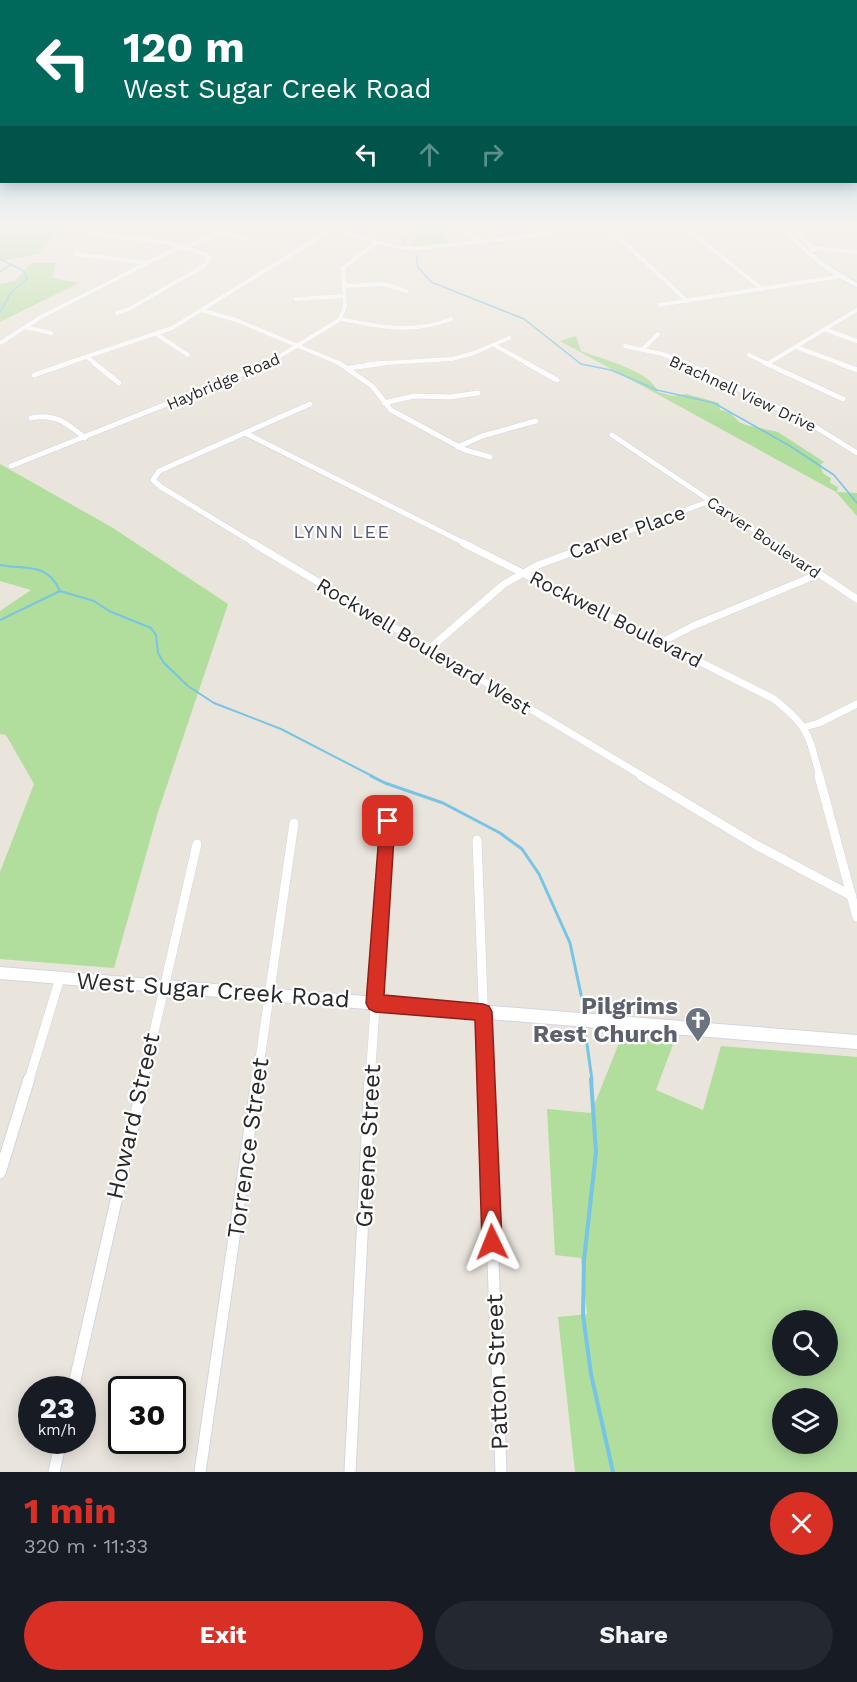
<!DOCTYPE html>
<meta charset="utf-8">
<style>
body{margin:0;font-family:"Work Sans",sans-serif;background:#242831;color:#f1f3f6;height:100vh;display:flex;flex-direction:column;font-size:22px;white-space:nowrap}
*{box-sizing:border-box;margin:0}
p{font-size:20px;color:#9ea1a6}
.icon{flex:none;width:33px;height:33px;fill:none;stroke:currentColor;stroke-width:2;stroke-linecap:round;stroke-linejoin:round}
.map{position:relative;height:1472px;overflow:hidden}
.drawer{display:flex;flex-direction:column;background:#171b24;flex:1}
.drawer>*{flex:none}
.hud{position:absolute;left:0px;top:0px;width:858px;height:183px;box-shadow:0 3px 15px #0003;background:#00695c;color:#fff;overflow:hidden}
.tools{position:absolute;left:772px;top:1310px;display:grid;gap:12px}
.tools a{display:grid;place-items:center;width:66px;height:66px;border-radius:50%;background:#171b24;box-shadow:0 3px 15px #0003;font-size:30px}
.speed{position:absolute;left:18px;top:1376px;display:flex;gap:12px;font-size:30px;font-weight:700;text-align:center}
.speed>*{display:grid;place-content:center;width:78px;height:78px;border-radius:50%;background:#171b24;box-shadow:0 3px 15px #0003;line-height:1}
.speed small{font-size:15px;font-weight:400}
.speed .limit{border:3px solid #111;border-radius:9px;background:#fff;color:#111}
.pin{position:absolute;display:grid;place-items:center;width:51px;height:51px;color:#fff;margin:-26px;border-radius:12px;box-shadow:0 3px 9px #0006}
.me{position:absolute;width:66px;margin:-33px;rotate:358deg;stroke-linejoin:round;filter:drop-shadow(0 0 4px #0008)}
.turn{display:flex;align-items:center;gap:21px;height:126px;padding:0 24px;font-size:27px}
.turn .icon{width:78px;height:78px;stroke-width:2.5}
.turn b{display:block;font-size:42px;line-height:51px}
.lanes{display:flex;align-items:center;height:57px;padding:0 24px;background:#0003;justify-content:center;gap:30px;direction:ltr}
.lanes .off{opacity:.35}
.round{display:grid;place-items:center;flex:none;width:63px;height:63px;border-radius:32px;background:#242831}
.summary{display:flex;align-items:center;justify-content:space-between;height:102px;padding:0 24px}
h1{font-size:36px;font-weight:700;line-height:45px;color:#d93025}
.action{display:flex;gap:12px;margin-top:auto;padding:12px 24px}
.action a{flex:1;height:69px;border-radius:36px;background:#d93025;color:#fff;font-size:24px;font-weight:700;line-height:69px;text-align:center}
.action a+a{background:#242831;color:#f1f3f6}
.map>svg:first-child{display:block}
.green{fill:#b1dd9d;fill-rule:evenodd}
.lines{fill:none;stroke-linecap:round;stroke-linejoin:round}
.stream-far3{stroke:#77c4e5;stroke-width:1.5}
.stream-far2{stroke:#77c4e5;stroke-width:2}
.stream-far1{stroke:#77c4e5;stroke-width:3}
.stream{stroke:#77c4e5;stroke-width:4}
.minor-far4-casing{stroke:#d2d4e1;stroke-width:4.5}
.minor-far3-casing{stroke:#d2d4e1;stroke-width:6}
.minor-far2-casing{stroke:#d2d4e1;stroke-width:8}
.minor-far1-casing{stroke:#d2d4e1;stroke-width:10}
.minor-casing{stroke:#d2d4e1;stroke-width:13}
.secondary-casing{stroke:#d2d4e1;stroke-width:2}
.minor-far4{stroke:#fff;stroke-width:4}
.minor-far3{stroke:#fff;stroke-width:5}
.minor-far2{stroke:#fff;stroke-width:7}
.minor-far1{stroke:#fff;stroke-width:9}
.minor{stroke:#fff;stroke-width:11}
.secondary{fill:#fff;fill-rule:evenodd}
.route{fill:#d93025;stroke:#8d1f18;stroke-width:1.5}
.labels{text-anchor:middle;stroke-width:4.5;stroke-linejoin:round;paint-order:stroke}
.far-street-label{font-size:16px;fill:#292929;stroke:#fff}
.far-neighbourhood-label{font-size:18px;letter-spacing:1.5px;fill:#4d5476;stroke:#fff}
.street-label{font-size:20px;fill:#292929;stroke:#fff}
.near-street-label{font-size:24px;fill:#292929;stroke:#fff}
.near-worship-label{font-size:24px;font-weight:bold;fill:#5b616d;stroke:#fff;text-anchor:end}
</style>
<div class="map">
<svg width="857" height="1472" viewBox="0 0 857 1472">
<rect width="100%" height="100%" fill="#eae5dc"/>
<g class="green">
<polygon points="0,225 64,225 38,254 0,261"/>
<polygon points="420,225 433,225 450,243 413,247 413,239"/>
<polygon points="31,263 56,263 52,278 79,283 0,322 0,284 15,281"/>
<path d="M576,336L581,351C602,359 651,371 658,392L673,396L687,394L719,403L720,410L730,412L739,422L746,425L778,432L824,462L821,464C821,472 824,475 831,478L830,483L838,487L837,492L857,493V516L836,492L560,341Z"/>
<polygon points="0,464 113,528 228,604 158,812 114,968 0,959 0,872 34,784 6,735 0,734 0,611 31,590 0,581"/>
<path d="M621,1038L674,1042L656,1090L703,1110L721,1046L857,1057V1472H575L558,1317L587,1314L581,1258L555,1255L547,1109L591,1113ZM783,1320H828V1365H783ZM783,1398H828V1443H783Z"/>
</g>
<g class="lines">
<g class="stream-far3">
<polyline points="405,244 404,240 420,225"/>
<polyline points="416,254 418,267 431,282 524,319 581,364 611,370 657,390 714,403 790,446 834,475 857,503"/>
<polyline points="0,259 22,270 28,278 11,293 0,312"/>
<polyline points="0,272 11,264"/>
</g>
<g class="stream-far2">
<path d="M0,565C27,570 47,562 60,591"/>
<polyline points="0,620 60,591 94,601 109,611 151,628 156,635 158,653 164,663 188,686 214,703 281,729 374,777"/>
</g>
<g class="stream-far1">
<polyline points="371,776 385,783 443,803 500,833 522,849 539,874 570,943 582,999"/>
<polyline points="586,1037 592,1080"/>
</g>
<polyline class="stream" points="591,1079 596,1152 584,1260 583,1315 591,1374 613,1472"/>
<g class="minor-far4-casing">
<g id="minor-far4">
<polyline points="189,225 247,238"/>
<polyline points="462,225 480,242"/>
<polyline points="521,225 533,236"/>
<polyline points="606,225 687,301"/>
<polyline points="682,225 762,289"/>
<polyline points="91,233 169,243 205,254 209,258 205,265 195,271 129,309 117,313"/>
<polyline points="812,248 857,252"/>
<polyline points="76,254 148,263"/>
<polyline points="343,286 384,284 407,291"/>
<polyline points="296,299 345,296"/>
<polyline points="659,305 842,276"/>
<polyline points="201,310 236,320 341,364"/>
<path d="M341,319C379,327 414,334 451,319"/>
<polyline points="25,327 51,333"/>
<polyline points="824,329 857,341"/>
<polyline points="156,334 188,355"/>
<polyline points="0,343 41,317 169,252 246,225"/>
<polyline points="494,345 529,364"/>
<polyline points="625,346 662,354 689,364"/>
<polyline points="796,347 842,364"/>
<polyline points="643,349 658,334"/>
<polyline points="749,355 768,364"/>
<polyline points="87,357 96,364"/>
<polyline points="65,364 172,328 339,225"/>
<polyline points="267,364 339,320 345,307 343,268 376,243"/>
<polyline points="368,364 452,359 474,353 509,338"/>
<polyline points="767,364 857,310"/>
</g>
</g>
<g class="minor-far3-casing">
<g id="minor-far3">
<polyline points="94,363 119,383"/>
<polyline points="339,363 372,386 391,410 465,450 490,457"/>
<polyline points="526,363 557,380"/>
<polyline points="686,363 814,426 857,453"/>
<polyline points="765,363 843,399"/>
<polyline points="838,363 857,370"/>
<polyline points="349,368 385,363"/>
<polyline points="34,375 69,363"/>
<polyline points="384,403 414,396 450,397 478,393"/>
<path d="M31,418C55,413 67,423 85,438"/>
<polyline points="245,433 466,544"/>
<polyline points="612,435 775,544"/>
<polyline points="458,447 482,436 536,421"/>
<polyline points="11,466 269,363"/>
<polyline points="255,544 161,487 153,480 159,471 310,404"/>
<polyline points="594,544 710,501"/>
</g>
</g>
<g class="minor-far2-casing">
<g id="minor-far2">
<polyline points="253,543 644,777"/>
<path d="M463,543L774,699C810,728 808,734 820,777"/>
<polyline points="773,543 857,599"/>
<polyline points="662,642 693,626 819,574"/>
<polyline points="429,649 504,584 538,565 598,543"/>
<polyline points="805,727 819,723 857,704"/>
</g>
</g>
<g class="minor-far1-casing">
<g id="minor-far1">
<polyline points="641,776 756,845 852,896"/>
<polyline points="819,776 857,917"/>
<polyline points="477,840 486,1080"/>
<polyline points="29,1080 60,978"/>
<polyline points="143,1080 197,844"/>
<polyline points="257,1080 294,823"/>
<polyline points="370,1080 388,821"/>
</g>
</g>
<g class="minor-casing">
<g id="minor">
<polyline points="486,1079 501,1472"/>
<polyline points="0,1173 29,1079"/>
<polyline points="73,1389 144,1079"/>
<polyline points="54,1472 61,1440"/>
<polyline points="200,1472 257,1079"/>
<polyline points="350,1472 370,1079"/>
</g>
</g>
<g class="secondary-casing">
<g id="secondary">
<polygon points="317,225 325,225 395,245 412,247 533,234 574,225 584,225 533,238 412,251 393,248"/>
<path d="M780,225H785C804,250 830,267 857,283V287C827,274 799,251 780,225Z"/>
<polygon points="789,225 794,225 816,250 816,252 812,252"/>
<polygon points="0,967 857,1035 857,1049 0,979"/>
</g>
</g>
<use href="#minor-far4" class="minor-far4"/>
<use href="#minor-far3" class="minor-far3"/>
<use href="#minor-far2" class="minor-far2"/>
<use href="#minor-far1" class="minor-far1"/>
<use href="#minor" class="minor"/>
<use href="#secondary" class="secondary"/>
</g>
<linearGradient id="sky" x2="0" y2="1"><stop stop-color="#7bbae7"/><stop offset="0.52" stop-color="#f6f3ef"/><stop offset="1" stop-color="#f6f3ef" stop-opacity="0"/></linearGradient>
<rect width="857" height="431" fill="url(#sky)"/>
<polygon class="route" points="388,815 393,816 395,821 384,995 483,1004 489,1006 492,1012 502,1242 499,1249 492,1253 485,1249 482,1242 475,1020 375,1012 369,1009 366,1003 380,821 383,816"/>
<defs>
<g id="church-pin" transform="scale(1.35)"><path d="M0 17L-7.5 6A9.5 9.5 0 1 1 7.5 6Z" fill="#6b7280" stroke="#fff"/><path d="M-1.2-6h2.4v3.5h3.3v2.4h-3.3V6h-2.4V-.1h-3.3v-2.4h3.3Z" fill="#fff"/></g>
</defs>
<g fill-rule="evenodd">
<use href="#church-pin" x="698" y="1020"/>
</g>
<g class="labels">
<g class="far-street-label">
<text transform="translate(223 381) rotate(-23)" y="6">Haybridge Road</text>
<text transform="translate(743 393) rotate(25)" y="6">Brachnell View Drive</text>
<text transform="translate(764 537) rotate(34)" y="6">Carver Boulevard</text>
</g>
<g class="far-neighbourhood-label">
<text x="342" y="538">LYNN LEE</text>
</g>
<g class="street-label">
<text transform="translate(627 532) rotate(-20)" y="7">Carver Place</text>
<text transform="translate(616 619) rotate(27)" y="7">Rockwell Boulevard</text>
<text transform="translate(424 646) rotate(31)" y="7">Rockwell Boulevard West</text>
</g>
<g class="near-street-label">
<text transform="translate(213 990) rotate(4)" y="8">West Sugar Creek Road</text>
<text transform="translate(133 1116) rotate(-77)" y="8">Howard Street</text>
<text transform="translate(368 1146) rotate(-87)" y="8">Greene Street</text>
<text transform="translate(248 1148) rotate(-82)" y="8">Torrence Street</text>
<text transform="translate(497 1372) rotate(-92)" y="8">Patton Street</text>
</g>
<g class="near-worship-label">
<text x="678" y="1014">Pilgrims<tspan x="678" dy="28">Rest Church</tspan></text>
</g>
</g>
</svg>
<div class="tools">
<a><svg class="icon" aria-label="search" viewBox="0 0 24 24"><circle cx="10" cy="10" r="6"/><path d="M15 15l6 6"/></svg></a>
<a><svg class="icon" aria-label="layers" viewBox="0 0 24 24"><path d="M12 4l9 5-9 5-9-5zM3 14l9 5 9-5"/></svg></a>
</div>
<div class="speed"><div>23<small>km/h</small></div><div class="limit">30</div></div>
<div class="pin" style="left:388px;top:821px;background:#d93025"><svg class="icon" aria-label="arrive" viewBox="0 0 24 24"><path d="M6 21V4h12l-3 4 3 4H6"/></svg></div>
<svg class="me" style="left:492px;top:1242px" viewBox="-20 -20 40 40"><path d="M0-17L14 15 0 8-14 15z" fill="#d93025" stroke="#fff" stroke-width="4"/></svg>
<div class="hud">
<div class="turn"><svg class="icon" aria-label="left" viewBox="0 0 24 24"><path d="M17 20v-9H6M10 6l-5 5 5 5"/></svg><div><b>120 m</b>West Sugar Creek Road</div></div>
<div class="lanes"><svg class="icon" aria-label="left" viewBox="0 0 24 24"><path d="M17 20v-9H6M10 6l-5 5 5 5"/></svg><svg class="icon off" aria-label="ahead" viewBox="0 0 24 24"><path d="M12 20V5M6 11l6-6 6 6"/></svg><svg class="icon off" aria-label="right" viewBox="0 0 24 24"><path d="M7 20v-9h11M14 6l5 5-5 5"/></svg></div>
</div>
</div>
<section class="drawer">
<div class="summary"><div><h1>1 min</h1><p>320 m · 11:33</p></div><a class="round" style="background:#d93025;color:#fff"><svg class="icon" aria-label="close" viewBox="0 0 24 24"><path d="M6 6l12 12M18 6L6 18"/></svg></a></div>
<div class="action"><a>Exit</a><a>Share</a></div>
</section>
